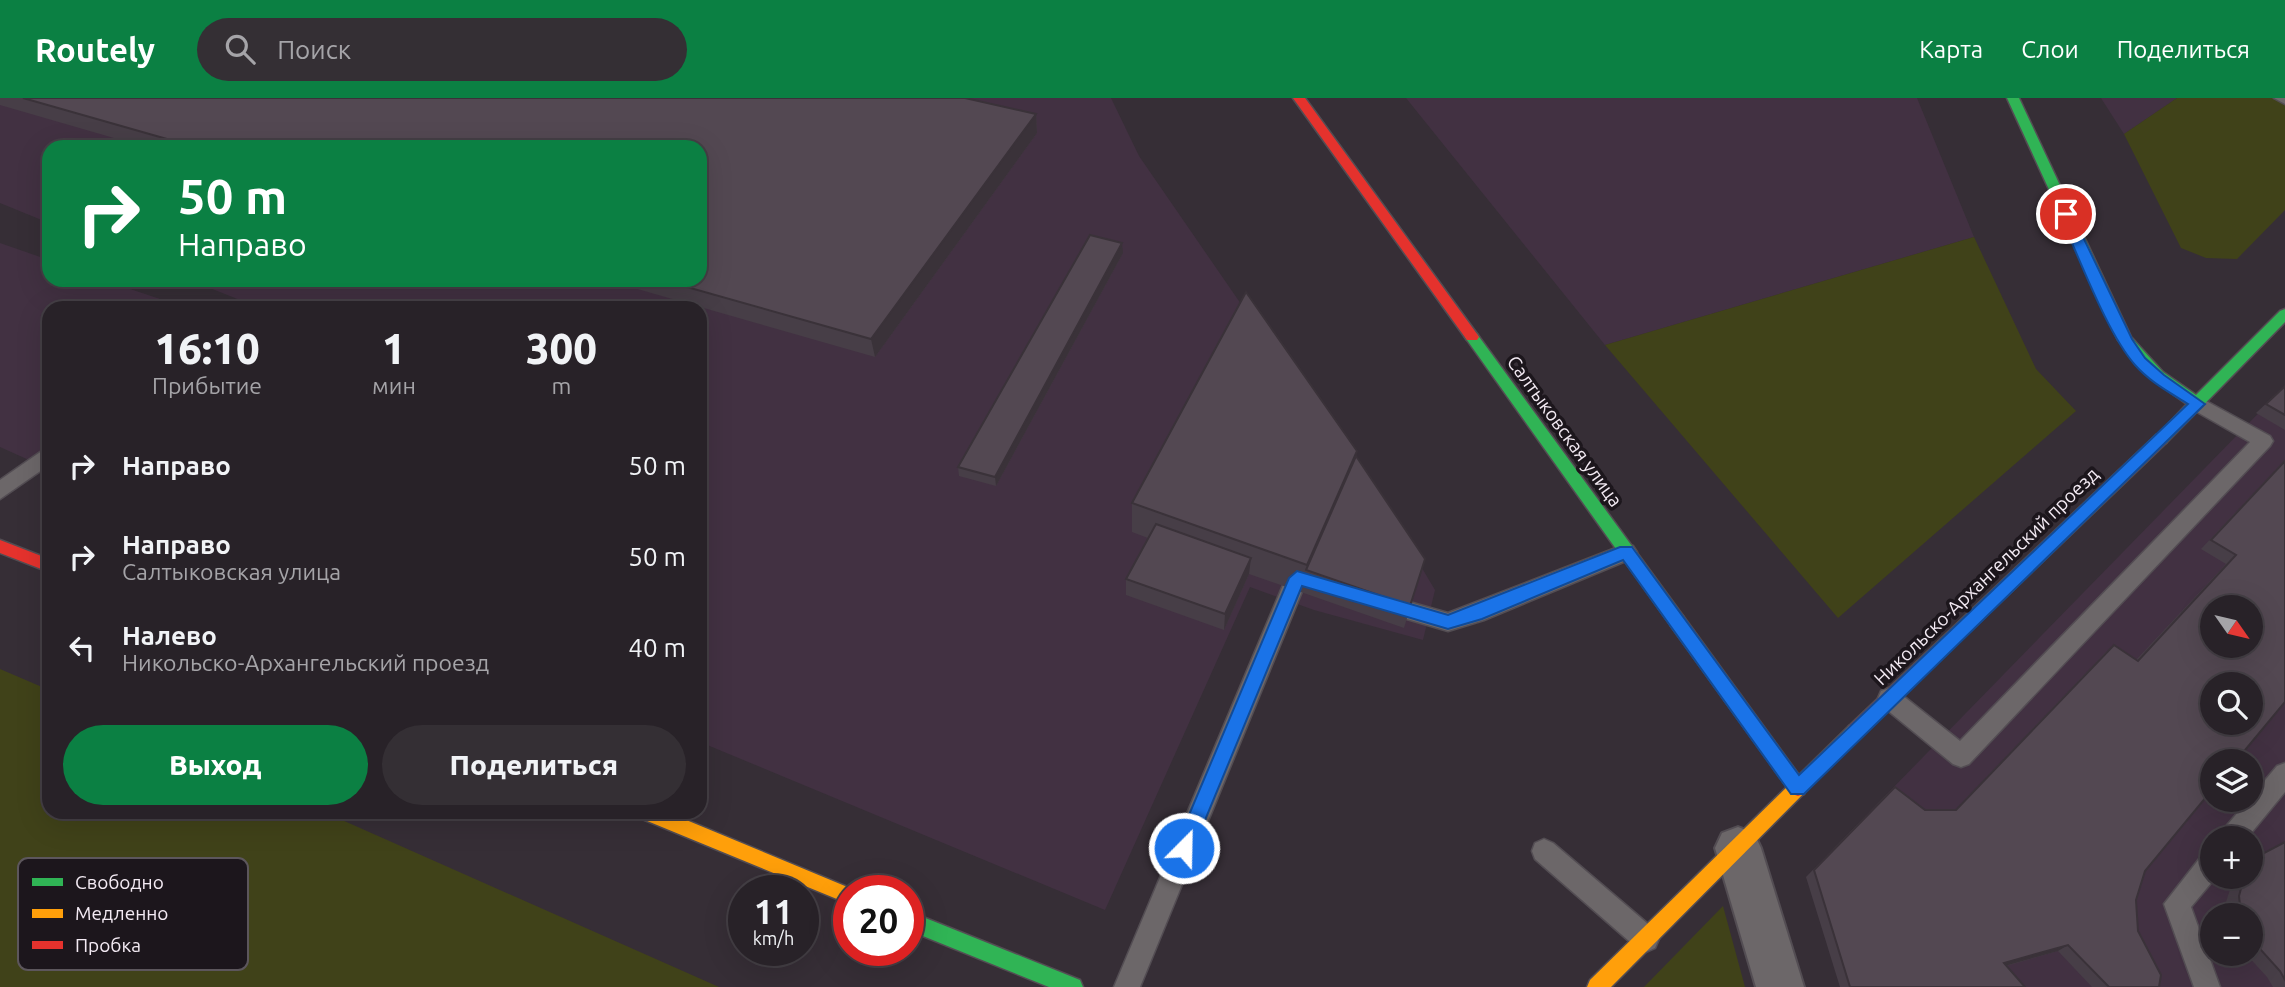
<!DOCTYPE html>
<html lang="ru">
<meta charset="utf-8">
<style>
body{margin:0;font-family:Ubuntu,sans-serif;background:#342f34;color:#f1f3f6;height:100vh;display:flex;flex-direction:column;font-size:26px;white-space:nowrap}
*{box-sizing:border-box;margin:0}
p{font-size:23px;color:#a5a4a8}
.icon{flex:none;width:38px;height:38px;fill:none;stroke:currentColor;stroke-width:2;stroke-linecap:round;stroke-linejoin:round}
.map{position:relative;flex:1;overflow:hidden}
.drawer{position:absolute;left:42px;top:203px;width:665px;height:518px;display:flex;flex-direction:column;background:#282228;border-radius:21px;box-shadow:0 7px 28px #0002,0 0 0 2px #443f45}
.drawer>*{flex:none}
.hud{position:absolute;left:42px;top:42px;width:665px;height:147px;border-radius:21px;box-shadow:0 7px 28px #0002,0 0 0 2px #443f45;background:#0b8043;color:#fff;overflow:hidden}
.needle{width:46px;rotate:124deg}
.buttons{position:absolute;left:2200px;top:497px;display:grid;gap:14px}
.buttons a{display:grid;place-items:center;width:63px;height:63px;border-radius:50%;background:#282228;box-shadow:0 7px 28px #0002,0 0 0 2px #443f45;font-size:35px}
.speed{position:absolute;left:728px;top:777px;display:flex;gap:14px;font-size:35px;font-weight:700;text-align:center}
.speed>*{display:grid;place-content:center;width:91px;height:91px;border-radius:50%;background:#282228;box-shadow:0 7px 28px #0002,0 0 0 2px #443f45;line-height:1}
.speed small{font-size:18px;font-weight:400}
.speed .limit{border:10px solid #d22;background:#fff;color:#111}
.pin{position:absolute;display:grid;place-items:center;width:60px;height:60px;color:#fff;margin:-30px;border:4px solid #fff;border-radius:50%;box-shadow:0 2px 7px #0007}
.me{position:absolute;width:77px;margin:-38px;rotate:23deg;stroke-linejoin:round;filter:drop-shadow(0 0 5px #0008)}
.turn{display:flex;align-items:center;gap:24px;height:147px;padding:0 21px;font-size:32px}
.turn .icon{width:91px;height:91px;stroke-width:2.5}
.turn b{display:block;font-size:49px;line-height:60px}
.eta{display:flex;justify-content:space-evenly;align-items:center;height:119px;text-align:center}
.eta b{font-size:42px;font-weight:800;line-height:49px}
.cta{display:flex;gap:14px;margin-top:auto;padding:14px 21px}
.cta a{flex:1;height:80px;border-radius:42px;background:#0b8043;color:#fff;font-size:28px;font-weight:800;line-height:80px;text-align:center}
.cta a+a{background:#342f34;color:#f1f3f6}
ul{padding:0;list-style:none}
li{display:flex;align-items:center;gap:21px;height:91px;padding:0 21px}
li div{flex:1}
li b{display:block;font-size:26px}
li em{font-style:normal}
header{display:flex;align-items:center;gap:42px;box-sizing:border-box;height:98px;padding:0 35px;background:#0b8043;color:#fff}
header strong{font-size:33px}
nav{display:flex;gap:38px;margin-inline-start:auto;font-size:24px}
.search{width:490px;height:63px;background:#342f34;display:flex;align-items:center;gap:18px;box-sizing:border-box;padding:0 24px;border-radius:38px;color:#a5a4a8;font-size:26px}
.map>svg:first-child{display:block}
.built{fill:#423142;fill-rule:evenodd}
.green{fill:#404219}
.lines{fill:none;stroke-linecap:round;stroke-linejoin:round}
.lane-casing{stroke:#534d53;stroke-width:3}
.street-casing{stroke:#534d53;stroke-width:4}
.fast-casing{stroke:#534d53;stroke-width:3}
.slow-casing{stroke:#534d53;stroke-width:3}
.jam-casing{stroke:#534d53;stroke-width:3}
.lane{fill:#6c6769;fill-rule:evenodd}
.street{fill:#6c6769;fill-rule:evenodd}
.fast{fill:#30b455;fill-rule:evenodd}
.slow{fill:#ff9f0a;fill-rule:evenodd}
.jam{fill:#e5322d;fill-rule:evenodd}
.wall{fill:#473e47}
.shaded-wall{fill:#3a3239}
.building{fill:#534852;stroke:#3a3239;stroke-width:2;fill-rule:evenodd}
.route{fill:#1a73e8;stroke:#114b97;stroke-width:2}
.labels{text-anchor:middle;stroke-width:7;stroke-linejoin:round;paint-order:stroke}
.street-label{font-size:19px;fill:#f3eaf3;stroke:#1c161c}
.key{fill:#1c161c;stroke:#5c565c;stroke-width:2}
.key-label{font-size:19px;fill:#f3eaf3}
</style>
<header>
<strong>Routely</strong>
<div class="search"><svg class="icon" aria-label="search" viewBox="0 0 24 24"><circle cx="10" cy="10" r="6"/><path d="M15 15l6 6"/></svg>Поиск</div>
<nav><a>Карта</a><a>Слои</a><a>Поделиться</a></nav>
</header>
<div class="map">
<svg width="2285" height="889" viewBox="0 0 2285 889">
<rect width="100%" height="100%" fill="#362e36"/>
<g class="built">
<polygon points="0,0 1111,0 1139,58 1416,460 1435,492 1423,542 1314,512 1250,489 1105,812 700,644 700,210 260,210 190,182 700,182 700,49 49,49 49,125 0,105"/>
<polygon points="1406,0 1917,0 1974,139 1605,247"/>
<polygon points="2101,0 2177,0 2124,36"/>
<polygon points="0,145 49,162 49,182 103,182 187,210 49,210 49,371 0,349"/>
<path d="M2285,288V889H1840L1887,696ZM2212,509H2250V548H2212ZM2212,586H2250V625H2212ZM2212,663H2250V702H2212ZM2212,740H2250V779H2212ZM2212,817H2250V856H2212Z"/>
</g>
<g class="green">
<polygon points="2177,0 2285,0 2285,112 2237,161 2206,160 2181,150 2124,36"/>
<polygon points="1974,139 2036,271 2076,313 1838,520 1605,247"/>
<polygon points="0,571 49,592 49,714 324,714 719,889 0,889"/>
<polygon points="1723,808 1745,889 1644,889"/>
</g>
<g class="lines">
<g class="lane-casing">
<g id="lane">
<polygon points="2274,0 2285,0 2285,6"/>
<polygon points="2197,298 2270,338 2273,343 2270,348 1969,666 1961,669 1953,666 1881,607 1878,600 1881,593 1889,590 1897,593 1960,643 2250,344 2190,310 2187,305"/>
<polygon points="49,348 49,367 0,401 0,382"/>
<polygon points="1626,446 1633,448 1637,454 1633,460 1484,522 1448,533 1373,511 1370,505 1373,499 1381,496 1448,515"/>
<polygon points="1297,471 1318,478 1321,484 1318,490 1303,491 1140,889 1114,889 1286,480 1289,474"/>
<polygon points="2285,665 2285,694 2247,740 2220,740 2223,732 2277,668"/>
<polygon points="1544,741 1553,745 1655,832 1659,841 1655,850 1646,854 1637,850 1535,761 1532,753 1535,745"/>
<polygon points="2212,752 2212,779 2216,779 2191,809 2220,889 2194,889 2164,806 2203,756"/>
</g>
</g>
<g class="street-casing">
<polygon id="street" points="1738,729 1754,735 1761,750 1804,889 1756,889 1715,750 1722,735"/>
</g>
<g class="fast-casing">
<g id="fast">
<polygon points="2007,0 2019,0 2131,239 2163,274 2196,297 2280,213 2285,211 2285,224 2166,345 2156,345 2154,341 2187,306 2153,282 2118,242"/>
<polygon points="1472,234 1477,236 1683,518 1685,523 1683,528 1677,530 1671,528 1467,242 1465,239 1467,236"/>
<polygon points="908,813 1080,882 1083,889 1049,889 908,832"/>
</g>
</g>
<g class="slow-casing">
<g id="slow">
<polygon points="1855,625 1861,628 1864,633 1861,638 1611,889 1587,889 1590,882 1849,628"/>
<polygon points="637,714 667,714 857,793 849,793 849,806 640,720"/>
</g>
</g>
<g class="jam-casing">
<g id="jam">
<polygon points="1293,0 1305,0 1477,236 1479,239 1477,242 1467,242"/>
<polygon points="2161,335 2166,337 2168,341 2166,345 1861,638 1855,641 1849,638 1846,633 1849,628 2156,337"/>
<polygon points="0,442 49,461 49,474 0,455"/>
<polygon points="1677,516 1683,518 1804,684 1807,690 1804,696 1798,698 1792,696 1671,528 1669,523 1671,518"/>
</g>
</g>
<use href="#lane" class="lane"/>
<use href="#street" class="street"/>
<use href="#fast" class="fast"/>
<use href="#slow" class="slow"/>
<use href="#jam" class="jam"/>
</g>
<g class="wall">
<polygon points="0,0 965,0 1036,16 1037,35 875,259 606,182 700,182 700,49 145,49 0,7"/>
<polygon points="1123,155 996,388 959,378 958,369"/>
<polygon points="2285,288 2285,332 2256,315"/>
<polygon points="1356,358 1425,461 1404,530 1249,476 1224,532 1126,497 1126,481 1148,440 1132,434 1132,405"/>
<polygon points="2285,362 2285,604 2145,773 2136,802 2138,833 2159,889 2092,889 2058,853 2006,868 2025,889 1840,889 1806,779 1887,696 1925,712 1955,712 2105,555 2114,547 2136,562 2226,466 2201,451"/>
<polygon points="2285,744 2285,889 2273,889 2267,879 2246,856 2250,856 2250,817 2228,817 2226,804 2234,779 2250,779 2250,763 2264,755"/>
</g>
<g class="shaded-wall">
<polygon points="1036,16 1037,35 875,259 871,241"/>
<polygon points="1122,145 1123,155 996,388 995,379"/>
<polygon points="1251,460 1249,476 1224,532 1225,516"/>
<polygon points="2068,847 2058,853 1994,871 2004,865"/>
</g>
<g class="building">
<polygon points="23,0 965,0 1036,16 871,241 662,182 700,182 700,49 195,49"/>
<polygon points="1090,137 1122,145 995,379 958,369"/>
<polygon points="1246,194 1357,353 1307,467 1132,405"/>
<polygon points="2285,288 2285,317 2266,306"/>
<polygon points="1356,358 1425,461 1410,508 1306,472"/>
<path d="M2285,363V604L2236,663H2212V692L2145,773L2136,802L2138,833L2161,877L2159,889H2109L2068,847L2004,865L2025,889H1850L1814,772L1895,689L1925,712H1956L2114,547L2138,563L2236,457L2211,442ZM2212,509H2250V548H2212ZM2212,586H2250V625H2212Z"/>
<polygon points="1156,426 1251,460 1225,516 1126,481"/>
<polygon points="2285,744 2285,882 2280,873 2260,851 2250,835 2250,817 2241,817 2239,798 2244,779 2250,779 2250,767 2264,755"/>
</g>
<path class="route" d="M2061,113L2072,116L2132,241L2145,260L2164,277L2205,306L1804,696H1791L1623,462L1482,521L1448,531L1302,488L1191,756L1184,759L1177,756L1175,750L1289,480L1297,473L1448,517L1620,449H1632L1799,677L2188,306C2169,294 2150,284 2135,267C2106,234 2079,158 2059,116Z"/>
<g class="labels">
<g class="street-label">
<text transform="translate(1565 333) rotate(54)" y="7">Салтыковская улица</text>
<text transform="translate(1986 478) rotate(-44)" y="7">Никольско-Архангельский проезд</text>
</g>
</g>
<rect x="18" y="760" width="230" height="112" rx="10" class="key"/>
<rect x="32" y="780" width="31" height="8" fill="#30b455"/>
<rect x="32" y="811" width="31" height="9" fill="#ff9f0a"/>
<rect x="32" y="843" width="31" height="8" fill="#e5322d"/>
<g class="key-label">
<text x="75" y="791">Свободно</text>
<text x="75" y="822">Медленно</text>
<text x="75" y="854">Пробка</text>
</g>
</svg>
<div class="buttons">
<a><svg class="needle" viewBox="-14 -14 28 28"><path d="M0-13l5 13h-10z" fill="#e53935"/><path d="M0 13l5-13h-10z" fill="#a5a4a8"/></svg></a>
<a><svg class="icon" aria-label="search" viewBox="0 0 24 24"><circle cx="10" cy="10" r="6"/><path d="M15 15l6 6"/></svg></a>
<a><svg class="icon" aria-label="layers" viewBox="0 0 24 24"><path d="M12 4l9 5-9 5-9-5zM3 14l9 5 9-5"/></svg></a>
<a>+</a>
<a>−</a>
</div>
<div class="speed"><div>11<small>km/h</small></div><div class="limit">20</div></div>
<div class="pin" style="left:2066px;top:116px;background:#d93025"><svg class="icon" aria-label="arrive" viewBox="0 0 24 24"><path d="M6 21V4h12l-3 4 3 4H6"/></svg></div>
<svg class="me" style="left:1184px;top:750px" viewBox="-20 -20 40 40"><circle r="17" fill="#1a73e8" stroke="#fff" stroke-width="3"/><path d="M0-11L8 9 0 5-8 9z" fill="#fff"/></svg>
<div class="hud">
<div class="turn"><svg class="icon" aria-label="right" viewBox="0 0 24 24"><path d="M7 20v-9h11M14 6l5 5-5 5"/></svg><div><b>50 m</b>Направо</div></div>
</div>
<section class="drawer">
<div class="eta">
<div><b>16:10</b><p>Прибытие</p></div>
<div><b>1</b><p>мин</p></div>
<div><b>300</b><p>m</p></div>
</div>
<ul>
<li><svg class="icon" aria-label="right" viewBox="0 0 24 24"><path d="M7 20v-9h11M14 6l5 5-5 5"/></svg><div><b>Направо</b></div><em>50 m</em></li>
<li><svg class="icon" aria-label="right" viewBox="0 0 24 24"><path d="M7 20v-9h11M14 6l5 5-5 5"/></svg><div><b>Направо</b><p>Салтыковская улица</p></div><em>50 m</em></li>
<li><svg class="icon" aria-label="left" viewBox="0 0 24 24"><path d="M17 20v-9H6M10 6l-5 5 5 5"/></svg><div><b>Налево</b><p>Никольско-Архангельский проезд</p></div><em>40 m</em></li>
</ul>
<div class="cta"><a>Выход</a><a>Поделиться</a></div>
</section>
</div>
